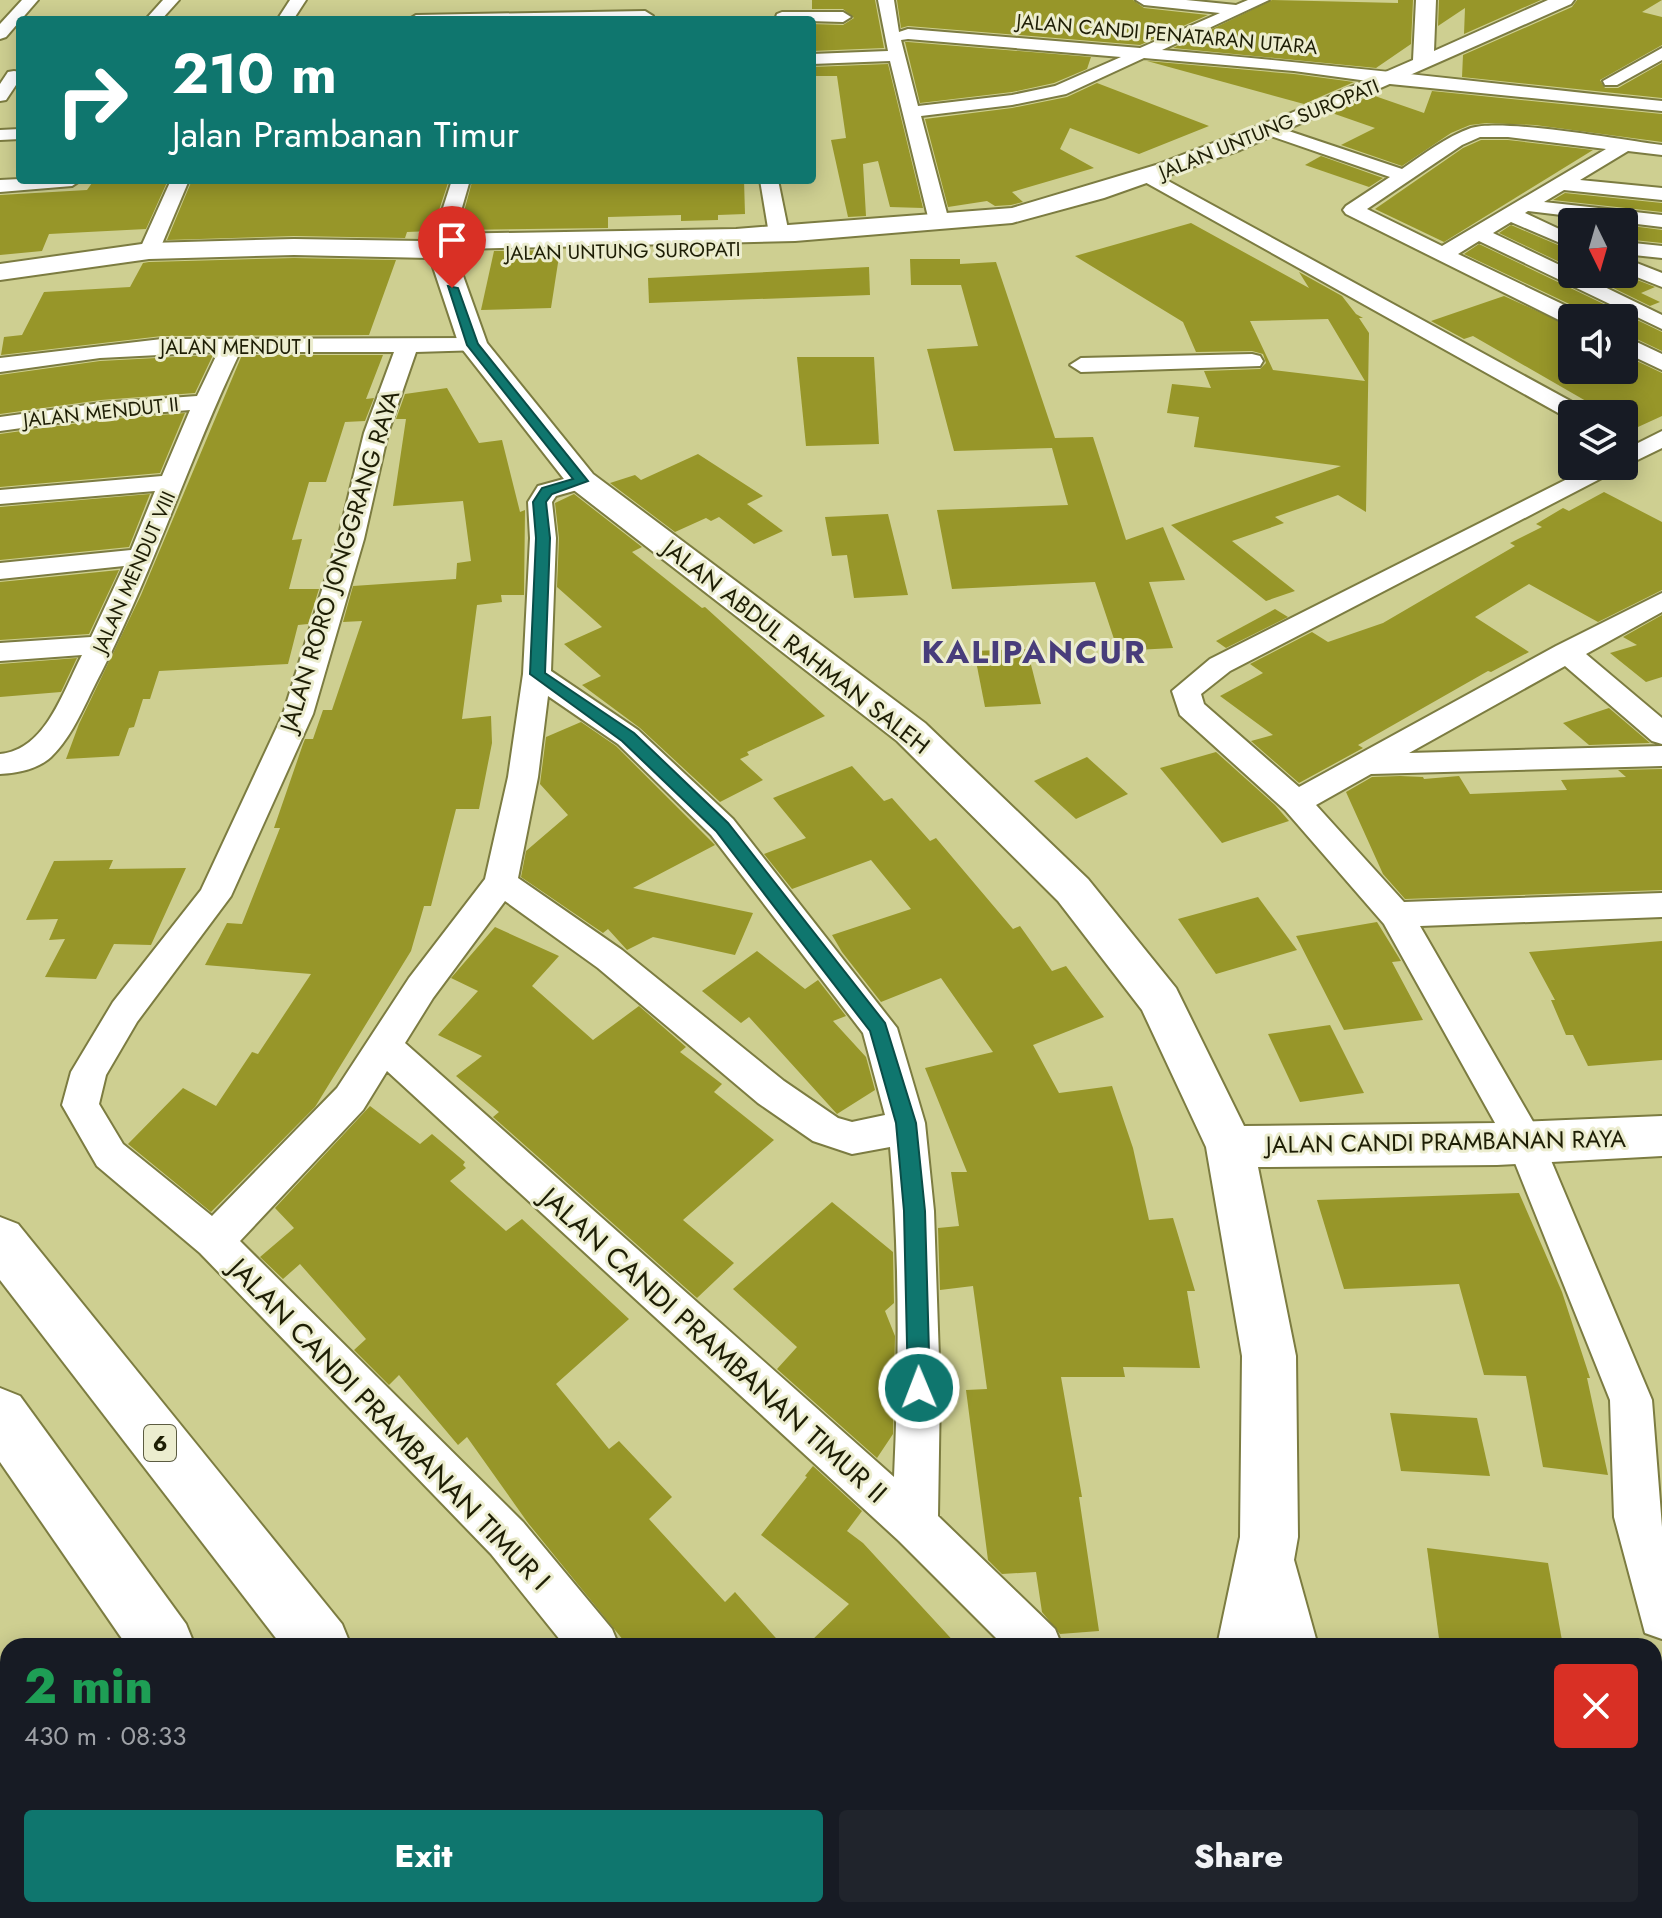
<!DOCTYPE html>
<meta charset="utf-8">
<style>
body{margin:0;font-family:Jost,sans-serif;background:#20242c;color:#f1f3f6;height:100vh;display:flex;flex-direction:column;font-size:30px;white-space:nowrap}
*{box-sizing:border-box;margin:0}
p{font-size:26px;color:#9ea1a6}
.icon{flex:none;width:44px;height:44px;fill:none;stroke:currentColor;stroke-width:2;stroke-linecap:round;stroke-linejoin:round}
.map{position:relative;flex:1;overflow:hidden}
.sheet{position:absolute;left:0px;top:1638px;width:1662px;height:280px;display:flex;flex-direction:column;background:#171b24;border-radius:24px 24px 0 0;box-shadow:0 4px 20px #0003}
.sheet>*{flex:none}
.top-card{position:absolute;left:16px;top:16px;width:800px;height:168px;border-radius:8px;box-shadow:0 4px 20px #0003;background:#0f766e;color:#fff;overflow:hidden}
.needle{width:52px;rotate:175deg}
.buttons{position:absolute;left:1558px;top:208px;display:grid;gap:16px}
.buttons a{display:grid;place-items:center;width:80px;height:80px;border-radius:8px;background:#171b24;box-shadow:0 4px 20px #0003;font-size:40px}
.pin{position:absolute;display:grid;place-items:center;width:68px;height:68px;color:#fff;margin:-82px -34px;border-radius:50% 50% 50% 0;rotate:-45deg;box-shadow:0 0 8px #0007}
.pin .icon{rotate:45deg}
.me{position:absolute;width:88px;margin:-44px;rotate:359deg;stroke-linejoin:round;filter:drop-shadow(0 0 6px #0008)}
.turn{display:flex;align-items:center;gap:28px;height:168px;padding:0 24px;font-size:36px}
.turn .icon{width:104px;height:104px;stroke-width:2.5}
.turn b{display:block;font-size:56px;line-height:68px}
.round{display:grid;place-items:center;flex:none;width:84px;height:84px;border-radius:8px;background:#20242c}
.summary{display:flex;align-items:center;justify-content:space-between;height:136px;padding:0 24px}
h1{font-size:48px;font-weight:800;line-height:60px;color:#1e9e55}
.button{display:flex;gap:16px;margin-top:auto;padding:16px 24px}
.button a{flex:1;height:92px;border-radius:8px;background:#0f766e;color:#fff;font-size:32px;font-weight:800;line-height:92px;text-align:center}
.button a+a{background:#20242c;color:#f1f3f6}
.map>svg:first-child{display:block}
.building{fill:#979629;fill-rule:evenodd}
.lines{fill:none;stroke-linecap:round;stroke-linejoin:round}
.street-casing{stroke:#7c7c41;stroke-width:4}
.secondary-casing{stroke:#7c7c41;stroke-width:4}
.highway-casing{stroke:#7c7c41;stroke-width:4}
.street{fill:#fff;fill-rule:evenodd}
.secondary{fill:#fff;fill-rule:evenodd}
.highway{fill:#fff;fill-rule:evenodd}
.route{fill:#0f766e;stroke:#0a4d48;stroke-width:2}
.labels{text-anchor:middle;stroke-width:6;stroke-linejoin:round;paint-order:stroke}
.far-street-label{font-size:20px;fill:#1e1e05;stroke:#ecedcf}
.shield{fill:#ecedcf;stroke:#5c5c42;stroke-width:2}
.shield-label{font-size:22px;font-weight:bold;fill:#1e1e05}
.street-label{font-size:24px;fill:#1e1e05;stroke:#ecedcf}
.near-street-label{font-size:28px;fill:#1e1e05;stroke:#ecedcf}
.district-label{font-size:32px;font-weight:bold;letter-spacing:2px;fill:#483d7b;stroke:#ecedcf}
</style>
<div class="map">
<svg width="1662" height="1918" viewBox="0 0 1662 1918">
<rect width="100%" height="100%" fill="#cecf91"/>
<g class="building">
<polygon points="812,0 875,0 884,48 812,51 812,24 843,25 854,18 843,9 812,9"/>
<polygon points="897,0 1133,0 1144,8 1208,15 1140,45 908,26 901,28"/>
<polygon points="1272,0 1398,3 1398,0 1413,0 1411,44 1376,68 1173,48"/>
<polygon points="1439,0 1541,0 1464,34 1465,8 1438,26"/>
<polygon points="1577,0 1662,0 1642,12 1662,17 1662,45 1600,80 1605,88 1618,88 1662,63 1662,98 1462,77 1463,55 1572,7"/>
<polygon points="905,42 908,42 1091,57 1087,69 1054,83 1012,92 920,103"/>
<polygon points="1147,61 1294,74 1354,82 1304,104"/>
<polygon points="888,64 923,208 890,207 878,161 863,164 866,216 848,217 831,140 846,138 837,76 812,76 812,67"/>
<polygon points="1097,83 1209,126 1139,154 1070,128 1060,149 1094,168 1012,192 1023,202 1011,205 995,206 987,201 948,207 925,119 1012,108 1067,97"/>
<polygon points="1432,91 1662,114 1662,142 1535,125 1487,123 1470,125 1451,133 1402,166 1341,145 1375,128 1332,113 1372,95 1424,113"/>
<polygon points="1481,140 1508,140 1593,150 1444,242 1375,209 1463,148"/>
<polygon points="1321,156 1383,178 1369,187 1305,165"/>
<polygon points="129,180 168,180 146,229 49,234 42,251 0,255 0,195 87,190 92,183"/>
<polygon points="192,180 381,182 449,180 432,231 407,232 405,238 294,236 167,240"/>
<polygon points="555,180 744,180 745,214 718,215 718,220 681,221 681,215 608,217 608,228 459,230 472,182"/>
<polygon points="1565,193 1662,203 1662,212 1553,200"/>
<path d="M1191,223L1309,288L1299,272L1342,296L1356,314L1363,318H1359L1369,333L1366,512L1338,495L1275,517L1284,523L1232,541L1295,591L1266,601L1171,525L1341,466L1194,447L1199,417L1167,413L1172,384L1211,388L1204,371L1260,369L1266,363L1263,354L1252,351L1196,352L1183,322L1075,256ZM1328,319L1365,381L1273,370L1250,321Z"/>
<polygon points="1511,225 1572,251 1572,268 1499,233"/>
<polygon points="1624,225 1662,230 1662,243 1624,239"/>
<polygon points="1479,244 1662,332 1662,351 1624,333 1624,318 1587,318 1582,310 1464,254"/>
<polygon points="560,250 551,308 481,310 494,251"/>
<polygon points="294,258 396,260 369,335 162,336 1,355 4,337 22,335 44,292 130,287 143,263 149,262"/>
<polygon points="910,259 960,259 960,264 996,262 1055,438 1093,437 1126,540 1163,527 1185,580 1149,582 1173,648 1118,651 1095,582 952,589 937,510 1068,505 1052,448 954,451 927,349 978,346 961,285 911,285"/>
<polygon points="869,267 870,295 649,303 648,278"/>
<polygon points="1585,274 1622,274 1655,287 1641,293 1660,302 1650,306"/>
<polygon points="1504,296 1572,327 1572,370 1624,370 1624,355 1662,373 1662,416 1638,427 1624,419 1624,414 1614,414 1586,401 1473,336 1464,339 1431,321"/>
<polygon points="213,355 195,393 101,400 0,414 0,375 100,361"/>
<polygon points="242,355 383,355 366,399 374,398 365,421 345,422 326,482 309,482 292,540 302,539 289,589 319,589 308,624 298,625 288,664 159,671 150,699 143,699 134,727 129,728 119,756 66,759 79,724 141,595"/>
<polygon points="797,357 874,357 879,444 806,446"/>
<polygon points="447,388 479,443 502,440 520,512 525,510 524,595 501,595 502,602 477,605 462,719 491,716 492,743 479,809 456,809 431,906 424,906 411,951 315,1107 211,1212 128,1144 183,1088 216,1106 252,1052 258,1054 311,974 205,965 227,923 242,924 280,828 274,828 303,744 305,739 313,739 323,710 332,710 362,621 343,622 353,586 456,579 457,563 471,561 463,501 393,506 406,419 396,419 405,394"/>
<polygon points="185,413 160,473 0,487 0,434 101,420"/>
<polygon points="698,454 763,496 747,504 783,531 754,544 719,517 711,521 706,518 675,532 610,483 635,475 641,480"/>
<polygon points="1604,492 1662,522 1662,590 1598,622 1529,584 1475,617 1529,652 1491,672 1488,671 1358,745 1363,748 1299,783 1251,741 1273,735 1220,696 1263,673 1250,664 1312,632 1328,642 1383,623 1515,546 1510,543 1542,527 1536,524 1563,508 1569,511"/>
<polygon points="150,494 129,547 0,560 0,507"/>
<polygon points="574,494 642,547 632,552 702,608 705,607 825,716 747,752 749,755 740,759 763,780 720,802 640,728 582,685 601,676 564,644 602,627 557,587 559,538 555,503"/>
<polygon points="888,514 908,595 854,598 847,555 832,556 825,517"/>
<polygon points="119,570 89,634 0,640 0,582"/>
<polygon points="1275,609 1288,617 1226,648 1216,641"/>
<polygon points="1662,615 1662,677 1646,682 1610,653 1637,645 1623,637"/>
<polygon points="1027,649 1041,704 985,707 974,651"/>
<polygon points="77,658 61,692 0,697 0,664"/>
<polygon points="1609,708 1650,743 1589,745 1563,723"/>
<polygon points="581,722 616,746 715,845 633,888 753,913 735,955 653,937 627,950 608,929 603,933 521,877 526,851 568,815 540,784 546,737"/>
<polygon points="1216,752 1275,805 1289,821 1222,843 1160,768"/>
<polygon points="1087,757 1128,794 1076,819 1034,781"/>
<polygon points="852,766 884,801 892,798 930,841 936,838 1013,929 1020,926 1052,971 1066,966 1104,1017 1033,1045 1059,1093 1112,1086 1133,1148 1149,1220 1173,1218 1195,1291 1187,1291 1200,1368 1123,1367 1125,1377 1061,1377 1082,1497 1079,1497 1099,1631 1060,1634 1042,1612 1036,1572 1002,1574 988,1560 966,1390 987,1389 973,1286 940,1290 938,1228 959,1226 951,1172 967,1172 925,1068 993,1052 941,978 881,1002 842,952 832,935 911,909 871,860 792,889 764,854 806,838 773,798"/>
<polygon points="1662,769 1662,890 1405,899 1383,874 1346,792 1372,777 1400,776 1423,777 1424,779 1459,776 1470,794 1567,790 1561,780 1626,777 1618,770"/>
<polygon points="113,860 109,869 186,868 151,945 114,944 96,979 45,977 65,939 49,940 58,919 26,920 54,861"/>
<polygon points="1258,897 1297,950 1216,974 1178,919"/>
<polygon points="1377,922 1401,961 1392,962 1423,1020 1344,1030 1296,936"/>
<polygon points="495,927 559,956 532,986 593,1040 639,1006 686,1047 680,1052 722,1084 714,1092 774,1140 683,1220 734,1263 697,1298 493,1117 499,1112 456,1076 482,1056 438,1035 478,991 451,978"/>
<polygon points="1662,941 1662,1060 1588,1066 1573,1035 1566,1035 1551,1000 1555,1000 1529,952"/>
<polygon points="757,951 805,989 818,980 846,1016 833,1021 866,1057 875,1090 837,1114 749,1017 741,1023 702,991"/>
<polygon points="1330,1025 1364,1093 1300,1102 1268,1034"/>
<polygon points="370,1106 420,1144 432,1134 465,1162 463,1165 466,1168 450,1181 506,1231 522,1219 629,1319 556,1384 609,1449 619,1441 672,1497 649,1519 725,1602 735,1592 783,1646 628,1646 528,1523 467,1437 458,1445 399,1375 389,1385 354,1350 366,1339 300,1264 283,1279 260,1257 294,1228 275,1208"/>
<polygon points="1519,1193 1562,1292 1590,1378 1587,1378 1608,1475 1543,1467 1526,1376 1484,1375 1459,1284 1344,1289 1317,1200"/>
<polygon points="832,1202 893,1252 894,1303 885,1311 895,1336 893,1434 877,1458 777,1369 797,1347 733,1289"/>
<polygon points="1390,1413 1477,1418 1490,1476 1401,1471"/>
<polygon points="813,1466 862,1511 847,1531 863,1543 958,1646 806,1646 849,1604 761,1535 807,1477 805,1476"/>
<polygon points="1427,1548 1548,1563 1563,1646 1440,1646"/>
</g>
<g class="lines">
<g class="street-casing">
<g id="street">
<polygon points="22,0 38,0 6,37 0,39 0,24"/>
<polygon points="163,0 179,0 161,20 145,20"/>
<polygon points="290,0 306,0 293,20 277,20"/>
<path d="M878,0H894L899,32L908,29L1140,48L1220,13L1144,5L1136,0H1186L1236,5L1248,0H1269L1162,50C1329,64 1495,84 1662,101V111L1390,84L1294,71L1144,58L1066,94L1012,105L921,116L949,221L939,227L929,221L890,61L812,64V54L888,51ZM908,39L1121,57L1055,86L1012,95L918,106L901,40Z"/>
<polygon points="645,11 653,16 650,19 408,20 416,15"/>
<polygon points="782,12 843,12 851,17 843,22 775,20 777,14"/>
<polygon points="1662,48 1662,60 1617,85 1605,85 1603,81"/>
<polygon points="14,71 20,72 20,79 6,100 0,101 0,84 8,72"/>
<path d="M1268,124L1402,169C1424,154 1446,137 1471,128C1502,118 1623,140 1662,145V155L1628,151L1580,180L1662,188V200L1564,190L1544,202L1662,215V227L1528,211L1525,213L1572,235V248L1511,222L1493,233L1572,271V274H1578L1662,315V329L1479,241L1458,254L1581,313L1584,318H1572V324L1565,323L1346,214L1343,210L1346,206L1390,177L1262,133L1259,129L1262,125ZM1480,137H1508L1606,149L1442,246L1367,209L1462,145Z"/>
<polygon points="20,129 20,139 0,140 0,130"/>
<polygon points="1150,171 1585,409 1589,414 1572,414 1572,420 1569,419 1143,181 1141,177"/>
<polygon points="20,179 20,180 81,180 72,186 0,192 0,180"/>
<polygon points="171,180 189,180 159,251 149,257 142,255 139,251"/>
<polygon points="452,180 470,180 452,242 442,248 432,242"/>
<polygon points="760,180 778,180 789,234 786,238 779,240 769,234"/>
<polygon points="1624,242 1662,246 1662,258 1624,254"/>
<polygon points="1624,258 1662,273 1662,287 1624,272"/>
<polygon points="1624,336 1662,354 1662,370 1624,352"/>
<path d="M473,338L481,340L484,345L481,350L416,352L388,433L364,539L313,714L231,896L137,1022L106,1075L99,1104L123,1144L212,1216L337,1088L409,978L485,879L508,777L523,674L530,538L528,502L538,486L582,474L591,476L594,481L591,486L556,496L552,502L556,538L551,671L638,730L733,819L897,1028L925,1123L934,1211L940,1388L938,1516L1055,1629L1062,1646H1004L899,1541L387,1071L363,1110L240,1241L523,1522L612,1629L619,1646H565L491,1554L200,1253L97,1166L62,1105L71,1072L113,1002L201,890L283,714L338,539L364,433L394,352H240C189,459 154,569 101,673C86,701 74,735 51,757C38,769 18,773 0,774V754C46,750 63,691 82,655L0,661V643L91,637L124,566L0,579V563L131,550L155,491L0,504V490L162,476L190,410L101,417L0,431V417L101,403L197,396L218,352L100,358L0,372V358L162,339ZM548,696L618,744L711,835L863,1033L885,1115L852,1122L838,1118L784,1081L622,950L518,878L538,777ZM505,901L598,968L758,1103L813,1141L852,1154L890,1147C900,1256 899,1367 894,1477L405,1043L433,998Z"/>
<polygon points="1252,354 1260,356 1263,361 1260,366 1081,372 1070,365 1081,358"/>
<polygon points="1662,431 1662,448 1623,467 1230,671 1201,694 1204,704 1299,787 1556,646 1662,593 1662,612 1586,654 1662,718 1662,744 1652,741 1565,666 1409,753 1662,746 1662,766 1371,774 1316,805 1404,902 1662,893 1662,917 1420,926 1539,1132 1652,1400 1662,1527 1662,1639 1645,1633 1614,1517 1610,1400 1509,1148 1384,924 1285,810 1180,715 1172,691 1210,659 1593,466 1624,466 1624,450"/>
<polygon points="1275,1542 1291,1549 1318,1646 1270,1646 1252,1565 1259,1549"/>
<polygon points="0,1806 8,1810 8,1873 0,1869"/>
<polygon points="17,1910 70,1910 73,1918 20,1918"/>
<polygon points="815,1910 871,1910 874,1918 818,1918"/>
<polygon points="1317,1910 1378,1910 1381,1918 1320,1918"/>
<polygon points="1386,1910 1438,1910 1439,1918 1387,1918"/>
</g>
</g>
<g class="secondary-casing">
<g id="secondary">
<polygon points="1416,0 1436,0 1434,51 1548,0 1574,0 1571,4 1240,150 1104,198 1012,223 795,241 462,249 464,253 457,259 487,343 593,474 925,723 1088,879 1176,988 1244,1126 1497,1123 1662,1116 1662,1156 1497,1165 1258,1167 1296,1356 1298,1537 1279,1646 1217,1646 1240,1537 1242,1356 1206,1147 1142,1010 1058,901 897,741 571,488 459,345 430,258 294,255 149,259 0,280 0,264 149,243 294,239 422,241 442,234 736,229 1012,208 1156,165 1291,113 1413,60"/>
<polygon points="1106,1910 1175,1910 1172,1918 1103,1918"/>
</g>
</g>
<g class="highway-casing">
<g id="highway">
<polygon points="0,1217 18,1224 342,1624 351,1646 282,1646 0,1280"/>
<polygon points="0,1388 20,1396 186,1624 195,1646 127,1646 0,1462"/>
<polygon points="317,1910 387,1910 390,1918 320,1918"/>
<polygon points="494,1910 565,1910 568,1918 497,1918"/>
</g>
</g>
<use href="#street" class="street"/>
<use href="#secondary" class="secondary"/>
<use href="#highway" class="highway"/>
</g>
<polygon class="route" points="448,286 458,288 478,344 588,481 552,494 546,502 550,538 545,673 634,733 728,823 885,1023 916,1123 925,1211 930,1388 927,1396 919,1399 911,1396 908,1388 904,1211 896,1123 870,1031 716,831 622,741 530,674 536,538 533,502 542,488 573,479 467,345"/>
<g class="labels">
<g class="far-street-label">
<text transform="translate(1167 34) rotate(5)" y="7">JALAN CANDI PENATARAN UTARA</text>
<text transform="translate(1269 129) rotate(-22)" y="7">JALAN UNTUNG SUROPATI</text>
<text transform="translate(623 251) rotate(-1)" y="7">JALAN UNTUNG SUROPATI</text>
<text x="236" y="354">JALAN MENDUT I</text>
<text transform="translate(101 412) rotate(-6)" y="7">JALAN MENDUT II</text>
<text transform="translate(134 572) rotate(-66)" y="7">JALAN MENDUT VIII</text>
</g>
<rect class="shield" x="144" y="1425" width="32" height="36" rx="6"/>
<g class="shield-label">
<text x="160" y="1451">6</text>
</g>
<g class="street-label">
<text transform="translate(340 561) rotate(-73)" y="8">JALAN RORO JONGGRANG RAYA</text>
<text transform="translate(796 647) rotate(38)" y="8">JALAN ABDUL RAHMAN SALEH</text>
<text transform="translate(1446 1142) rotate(-1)" y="8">JALAN CANDI PRAMBANAN RAYA</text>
</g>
<g class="near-street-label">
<text transform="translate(714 1345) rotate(42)" y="10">JALAN CANDI PRAMBANAN TIMUR II</text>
<text transform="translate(390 1424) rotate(46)" y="10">JALAN CANDI PRAMBANAN TIMUR I</text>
</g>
<g class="district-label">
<text x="1034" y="663">KALIPANCUR</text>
</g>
</g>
</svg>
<div class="buttons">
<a><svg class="needle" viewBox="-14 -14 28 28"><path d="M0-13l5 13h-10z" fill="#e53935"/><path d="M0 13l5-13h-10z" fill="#9ea1a6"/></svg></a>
<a><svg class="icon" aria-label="sound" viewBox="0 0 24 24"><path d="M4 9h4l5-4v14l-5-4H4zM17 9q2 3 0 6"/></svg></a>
<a><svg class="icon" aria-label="layers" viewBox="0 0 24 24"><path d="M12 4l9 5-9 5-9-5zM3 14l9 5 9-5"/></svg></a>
</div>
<div class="pin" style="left:452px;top:288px;background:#d93025"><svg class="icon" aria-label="arrive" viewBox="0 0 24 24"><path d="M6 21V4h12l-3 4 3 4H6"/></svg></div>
<svg class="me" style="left:919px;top:1388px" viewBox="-20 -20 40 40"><circle r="17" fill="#0f766e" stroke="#fff" stroke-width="3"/><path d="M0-11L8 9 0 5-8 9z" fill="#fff"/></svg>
<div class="top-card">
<div class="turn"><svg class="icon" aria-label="right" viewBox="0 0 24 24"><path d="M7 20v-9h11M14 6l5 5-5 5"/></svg><div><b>210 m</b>Jalan Prambanan Timur</div></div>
</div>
<section class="sheet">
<div class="summary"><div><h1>2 min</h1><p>430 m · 08:33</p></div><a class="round" style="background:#d93025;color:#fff"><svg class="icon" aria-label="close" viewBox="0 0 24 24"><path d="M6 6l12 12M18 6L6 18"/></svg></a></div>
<div class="button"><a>Exit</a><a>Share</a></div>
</section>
</div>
